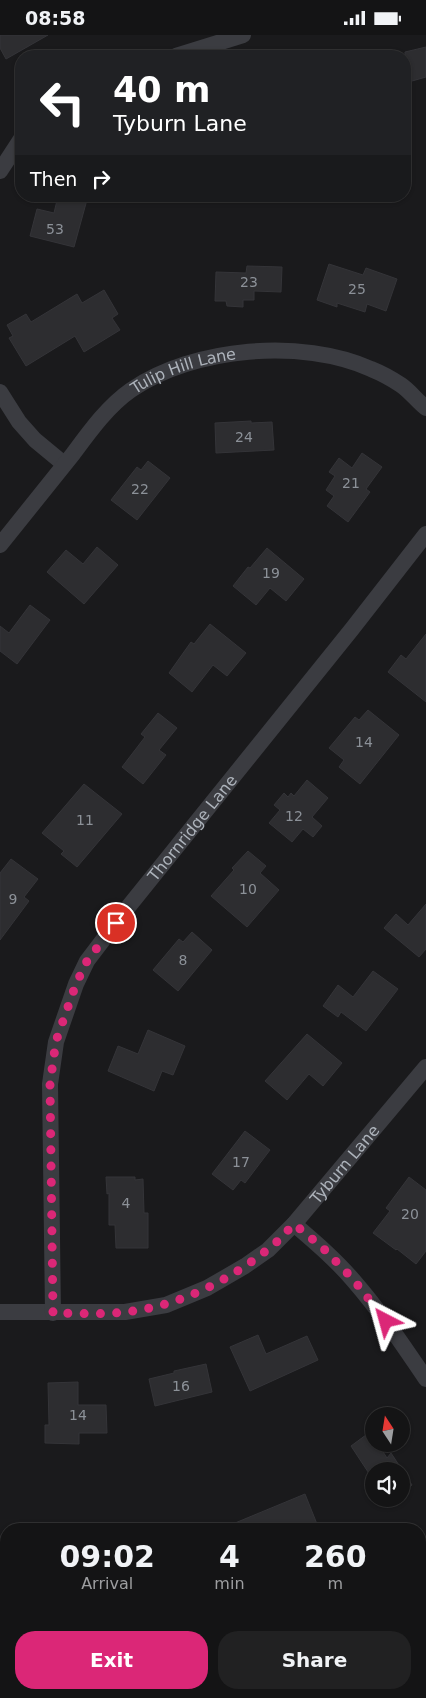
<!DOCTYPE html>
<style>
body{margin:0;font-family:"DejaVu Sans",sans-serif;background:#212122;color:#f1f3f6;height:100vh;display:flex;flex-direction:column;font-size:19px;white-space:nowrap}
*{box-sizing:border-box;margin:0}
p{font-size:16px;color:#9d9ea0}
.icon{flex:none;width:28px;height:28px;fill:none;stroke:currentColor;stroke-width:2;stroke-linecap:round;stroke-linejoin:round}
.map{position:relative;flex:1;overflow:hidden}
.drawer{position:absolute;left:0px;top:1488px;width:426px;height:176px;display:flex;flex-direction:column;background:#141415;border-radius:20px 20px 0 0;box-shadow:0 1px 4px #0004,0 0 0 1px #333334}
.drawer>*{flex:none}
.guide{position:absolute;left:15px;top:15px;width:396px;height:152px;border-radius:20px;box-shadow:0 1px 4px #0004,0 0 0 1px #333334;background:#202124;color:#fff;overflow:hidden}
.needle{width:32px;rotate:348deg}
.controls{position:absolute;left:365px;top:1372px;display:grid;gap:10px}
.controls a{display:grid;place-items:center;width:45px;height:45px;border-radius:50%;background:#141415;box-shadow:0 1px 4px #0004,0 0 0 1px #333334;font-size:25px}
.pin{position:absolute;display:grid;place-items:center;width:42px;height:42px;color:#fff;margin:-21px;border:2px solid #fff;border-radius:50%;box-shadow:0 1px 5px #0007}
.me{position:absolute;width:55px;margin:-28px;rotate:321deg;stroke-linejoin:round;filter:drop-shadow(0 0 4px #0008)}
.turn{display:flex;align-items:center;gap:18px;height:105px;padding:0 15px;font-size:22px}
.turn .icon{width:65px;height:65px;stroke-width:2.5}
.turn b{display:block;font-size:35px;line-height:42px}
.then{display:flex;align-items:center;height:48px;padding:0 15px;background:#0003;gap:10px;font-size:19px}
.eta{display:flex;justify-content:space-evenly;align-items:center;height:85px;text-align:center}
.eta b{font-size:30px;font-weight:800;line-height:35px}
.action{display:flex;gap:10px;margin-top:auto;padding:10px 15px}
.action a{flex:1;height:58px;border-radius:20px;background:#db2777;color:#fff;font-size:20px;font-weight:800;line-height:58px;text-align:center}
.action a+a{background:#212122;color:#f1f3f6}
.status{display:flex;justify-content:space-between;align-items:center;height:35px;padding:0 25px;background:#141415;direction:ltr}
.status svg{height:14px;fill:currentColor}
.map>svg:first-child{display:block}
.building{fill:#2d2d30;stroke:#343438}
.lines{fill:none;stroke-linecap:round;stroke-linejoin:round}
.minor{stroke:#3b3c41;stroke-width:16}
.tertiary{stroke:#3b3c41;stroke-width:20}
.route{stroke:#db2777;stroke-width:9;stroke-dasharray:0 16.2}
.labels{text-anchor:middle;stroke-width:5;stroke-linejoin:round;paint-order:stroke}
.number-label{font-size:14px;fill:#8c9198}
.street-label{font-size:16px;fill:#adb3bb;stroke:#151517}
</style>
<div class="status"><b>08:58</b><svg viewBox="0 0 49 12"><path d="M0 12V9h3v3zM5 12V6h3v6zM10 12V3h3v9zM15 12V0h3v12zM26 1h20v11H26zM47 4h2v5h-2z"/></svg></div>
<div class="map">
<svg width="426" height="1663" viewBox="0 0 426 1663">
<rect width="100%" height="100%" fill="#1a1a1c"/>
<g class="building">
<polygon points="0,0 48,0 6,24 0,13"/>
<polygon points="426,12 426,42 405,48 405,17"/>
<polygon points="58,161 88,161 74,212 30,201 37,174 54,178"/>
<polygon points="329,229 363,240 366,233 397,244 386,276 367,269 365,277 337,268 337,272 317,265"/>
<polygon points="247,231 282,232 281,257 254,256 254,265 243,265 243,272 227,271 226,266 215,266 216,237 246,238"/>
<polygon points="104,255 118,279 112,283 120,295 84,317 75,301 26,331 9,303 13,301 7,290 26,279 31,287 77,259 82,268"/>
<polygon points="251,386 251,388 272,387 274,415 216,418 215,388"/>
<polygon points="362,418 382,432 366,454 370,457 348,487 327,471 334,461 326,455 335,441 329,437 339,423 352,433"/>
<polygon points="148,426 170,443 137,485 111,465 137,432 141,435"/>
<polygon points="97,512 118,530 84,569 47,537 66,515 83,529"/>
<polygon points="267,513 304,544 286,566 270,553 256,570 233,551 248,532 250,533"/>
<polygon points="30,570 50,585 17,629 0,616 0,591 9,598"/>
<polygon points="210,589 246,618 227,641 213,630 192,657 169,638 191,607 194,609"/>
<polygon points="426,599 426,667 388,637 401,620 406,624"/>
<polygon points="368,675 399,700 360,749 339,732 344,725 329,713 355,682 359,685"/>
<polygon points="158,678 177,693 159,715 166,720 143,749 122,732 145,702 141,699"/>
<polygon points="307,745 328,763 312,782 322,791 313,802 303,794 292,807 269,788 280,775 274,770 284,758 288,762 291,758 294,761"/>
<polygon points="84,749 122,779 77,832 61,819 64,816 42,798"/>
<polygon points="248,816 266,831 260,838 279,855 247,892 211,861 234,835 232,833"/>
<polygon points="11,824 38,844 24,862 29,866 0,905 0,838"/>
<polygon points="426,869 426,914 419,922 384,893 396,879 408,890"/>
<polygon points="192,897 212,915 178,956 153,935 179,904 183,907"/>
<polygon points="373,936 398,954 366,996 341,977 338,982 323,971 338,950 353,962"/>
<polygon points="148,995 185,1011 173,1040 162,1036 154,1056 108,1036 118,1011 138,1019"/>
<polygon points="307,999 342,1028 323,1051 309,1039 287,1065 265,1046"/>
<polygon points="245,1096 270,1115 245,1148 241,1145 233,1155 212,1139"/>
<polygon points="106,1142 135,1142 135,1145 143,1144 144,1178 148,1178 148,1213 116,1213 115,1190 109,1190 109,1158 107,1159"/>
<polygon points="409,1142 426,1155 426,1216 416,1229 397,1214 396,1215 373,1198 390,1176 386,1173"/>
<polygon points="258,1300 266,1319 307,1301 318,1325 250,1356 230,1312"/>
<polygon points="206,1329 212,1357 155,1371 149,1344 174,1338 174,1336"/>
<polygon points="78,1347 78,1370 106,1370 107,1398 79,1398 79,1409 45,1408 45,1390 49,1390 48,1348"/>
<polygon points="370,1397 374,1402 374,1409 378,1409 387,1423 391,1418 412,1450 401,1458 401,1436 374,1436 374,1446 351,1411"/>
<polygon points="305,1459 319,1494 223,1494 223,1493"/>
</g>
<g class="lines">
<g class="minor">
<polyline points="176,21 243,0"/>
<polyline points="0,136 21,104"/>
<polyline points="0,357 19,387 35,405 64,429"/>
<path id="s1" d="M0,510C24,480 49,449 73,419C90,396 108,371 131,355C194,312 302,303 371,334C381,338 392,344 401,350C410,356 417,366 426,373"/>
<path d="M294,1189C315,1207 335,1224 353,1245C380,1276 403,1310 426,1344"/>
<path id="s2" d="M0,1277H125L166,1270L207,1253L245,1231L268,1215L294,1189L426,1032"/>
<path id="s3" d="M53,1278L50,1049L56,1007L76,949L87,926L125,876L352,594L426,499"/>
</g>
<g class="tertiary">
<polyline points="420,1518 426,1514"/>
<polyline points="0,1608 6,1608"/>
</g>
</g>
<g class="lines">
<path class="route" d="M116,888L87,926L76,949L56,1006L50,1049L53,1278C76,1278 101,1280 125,1277C176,1272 227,1247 267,1215C277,1208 285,1198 294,1189L322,1212L353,1244L386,1286"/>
</g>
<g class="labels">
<g class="number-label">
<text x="55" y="199">53</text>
<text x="249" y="252">23</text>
<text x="357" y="259">25</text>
<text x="244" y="407">24</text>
<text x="351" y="453">21</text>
<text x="140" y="459">22</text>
<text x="271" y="543">19</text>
<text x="364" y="712">14</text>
<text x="294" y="786">12</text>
<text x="85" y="790">11</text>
<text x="248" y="859">10</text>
<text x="13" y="869">9</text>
<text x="183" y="930">8</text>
<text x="241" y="1132">17</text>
<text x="126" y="1173">4</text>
<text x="410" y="1184">20</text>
<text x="181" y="1356">16</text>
<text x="78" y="1385">14</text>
</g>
<g class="street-label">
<text dy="6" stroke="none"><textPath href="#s1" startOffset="260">Tulip Hill Lane</textPath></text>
<text dy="6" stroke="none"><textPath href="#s3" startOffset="528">Thornridge Lane</textPath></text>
<text dy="6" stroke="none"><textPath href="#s2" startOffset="398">Tyburn Lane</textPath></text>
</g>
</g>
</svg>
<div class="controls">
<a><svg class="needle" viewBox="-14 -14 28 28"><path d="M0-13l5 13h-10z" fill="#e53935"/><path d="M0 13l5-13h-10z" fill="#9d9ea0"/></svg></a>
<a><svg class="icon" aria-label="sound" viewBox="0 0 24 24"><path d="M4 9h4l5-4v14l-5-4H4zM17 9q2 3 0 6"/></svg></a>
</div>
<div class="pin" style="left:116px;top:888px;background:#d93025"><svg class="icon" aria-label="arrive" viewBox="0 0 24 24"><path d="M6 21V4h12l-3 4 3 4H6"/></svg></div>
<svg class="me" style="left:386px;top:1286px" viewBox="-20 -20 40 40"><path d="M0-17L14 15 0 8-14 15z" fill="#db2777" stroke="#fff" stroke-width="4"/></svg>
<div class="guide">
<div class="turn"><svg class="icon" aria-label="left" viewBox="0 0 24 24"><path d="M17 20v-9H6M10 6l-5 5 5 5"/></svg><div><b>40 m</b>Tyburn Lane</div></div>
<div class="then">Then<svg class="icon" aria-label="right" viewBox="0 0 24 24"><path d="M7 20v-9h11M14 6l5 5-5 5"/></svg></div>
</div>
<section class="drawer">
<div class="eta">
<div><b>09:02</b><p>Arrival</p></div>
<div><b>4</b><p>min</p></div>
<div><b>260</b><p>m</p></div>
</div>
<div class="action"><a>Exit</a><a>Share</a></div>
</section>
</div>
